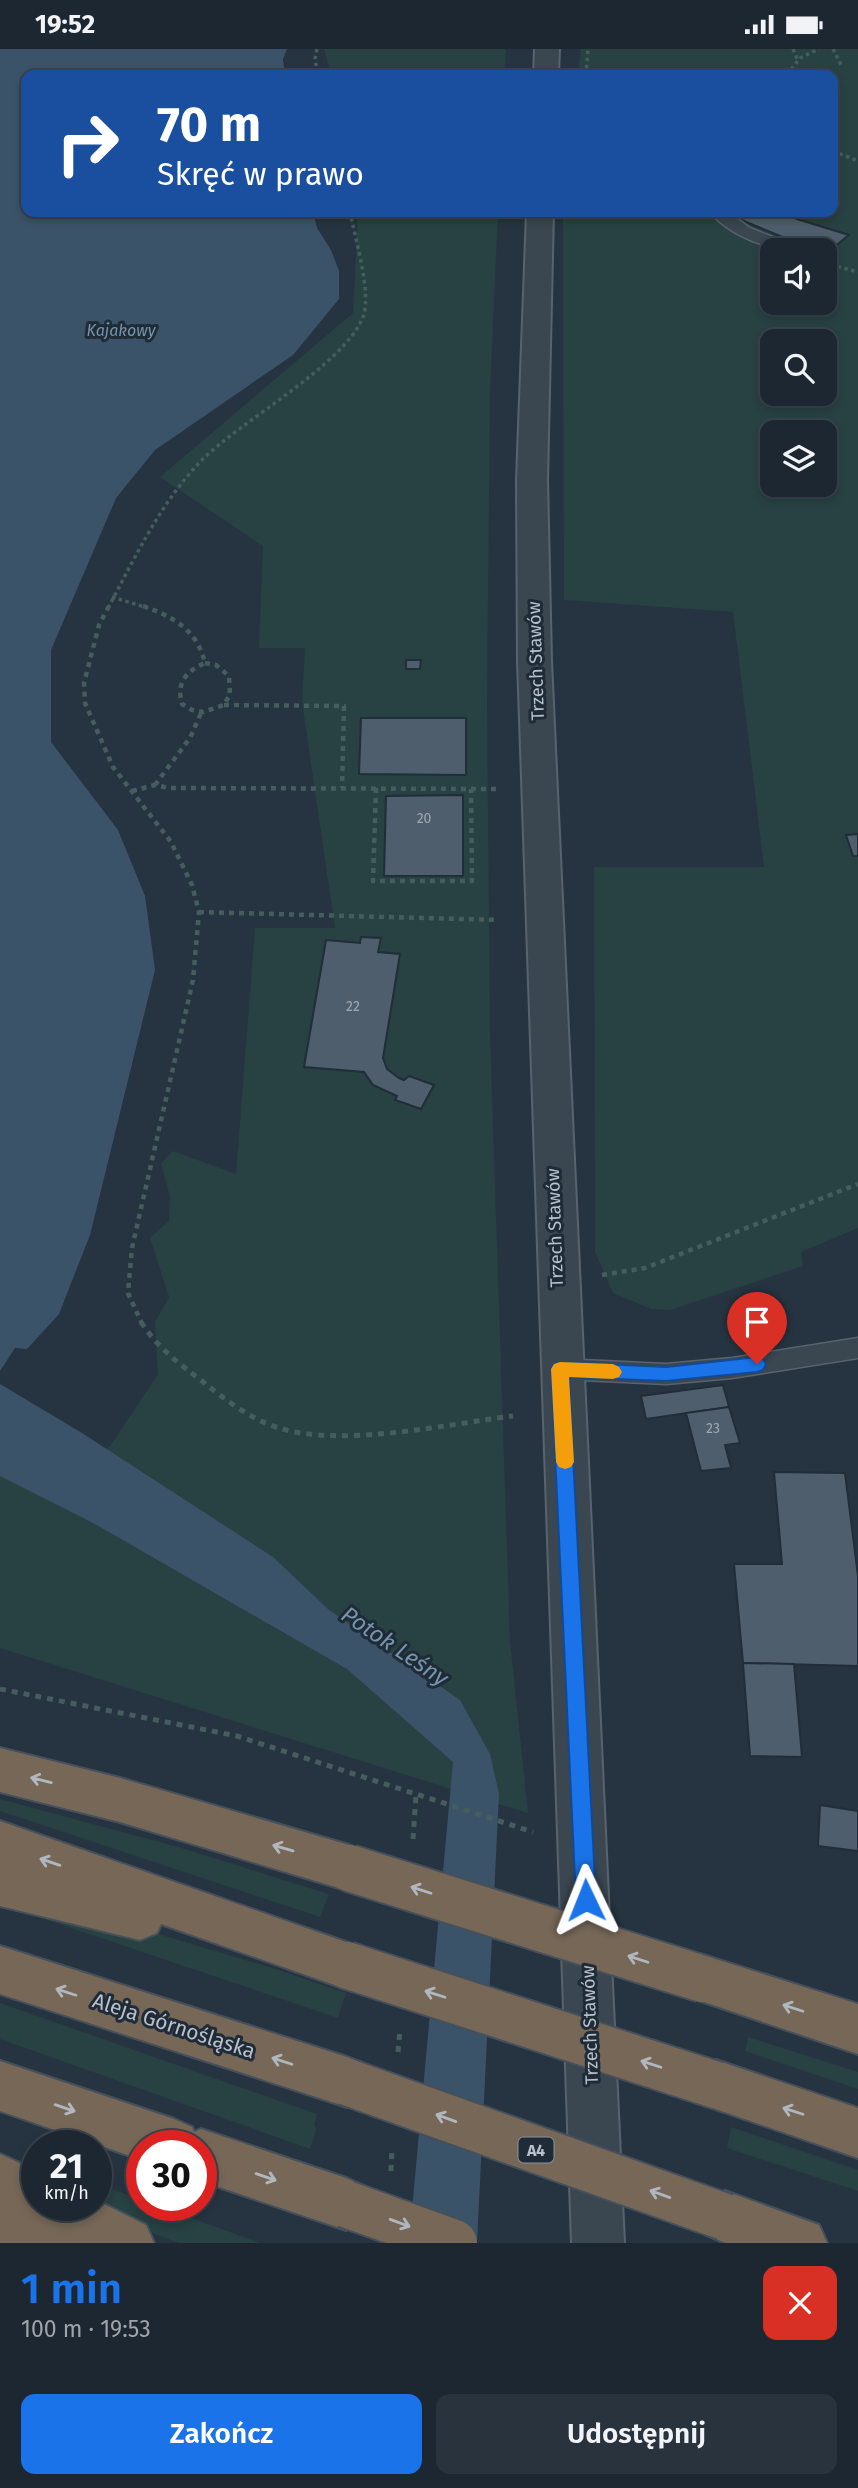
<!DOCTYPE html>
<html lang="pl">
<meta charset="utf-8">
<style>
body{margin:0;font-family:"Fira Sans",sans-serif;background:#29333d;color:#f1f3f6;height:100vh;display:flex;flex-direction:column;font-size:26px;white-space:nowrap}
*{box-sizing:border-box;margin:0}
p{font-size:23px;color:#a0a5ab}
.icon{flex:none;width:38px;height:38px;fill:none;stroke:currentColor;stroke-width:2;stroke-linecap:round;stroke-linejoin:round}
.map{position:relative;height:2194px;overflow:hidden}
.side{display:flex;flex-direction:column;background:#1c2731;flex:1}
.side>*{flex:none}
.guide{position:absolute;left:21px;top:21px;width:817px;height:147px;border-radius:14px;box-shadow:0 4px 10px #0003,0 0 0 2px #3a444d;background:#1a4fa0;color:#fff;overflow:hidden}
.buttons{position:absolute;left:760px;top:189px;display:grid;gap:14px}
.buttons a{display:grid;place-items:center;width:77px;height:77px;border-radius:14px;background:#1c2731;box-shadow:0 4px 10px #0003,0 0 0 2px #3a444d;font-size:35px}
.speed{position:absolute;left:21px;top:2081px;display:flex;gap:14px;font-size:35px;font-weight:700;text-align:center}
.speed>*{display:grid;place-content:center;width:91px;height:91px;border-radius:50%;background:#1c2731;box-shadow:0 4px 10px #0003,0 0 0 2px #3a444d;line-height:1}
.speed small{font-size:18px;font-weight:400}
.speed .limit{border:10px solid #d22;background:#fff;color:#111}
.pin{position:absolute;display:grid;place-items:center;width:60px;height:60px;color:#fff;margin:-72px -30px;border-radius:50% 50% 50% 0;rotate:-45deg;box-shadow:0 0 7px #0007}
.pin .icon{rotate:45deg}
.me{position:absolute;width:77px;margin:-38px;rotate:358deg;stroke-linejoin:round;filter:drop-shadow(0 0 5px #0008)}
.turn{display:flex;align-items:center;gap:24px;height:147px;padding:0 21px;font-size:32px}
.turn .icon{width:91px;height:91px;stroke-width:2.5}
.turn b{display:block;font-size:49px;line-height:60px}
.round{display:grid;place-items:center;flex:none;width:74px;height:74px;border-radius:14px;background:#29333d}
.overview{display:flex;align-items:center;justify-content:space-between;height:119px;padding:0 21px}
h1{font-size:42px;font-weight:600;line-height:52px;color:#1a73e8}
.primary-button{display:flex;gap:14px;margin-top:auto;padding:14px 21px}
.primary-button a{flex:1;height:80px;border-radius:14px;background:#1a73e8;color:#fff;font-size:28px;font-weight:600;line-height:80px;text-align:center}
.primary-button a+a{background:#29333d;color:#f1f3f6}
.status{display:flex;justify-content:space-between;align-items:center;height:49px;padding:0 35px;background:#1c2731;direction:ltr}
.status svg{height:19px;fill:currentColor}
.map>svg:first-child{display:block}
.green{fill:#284142;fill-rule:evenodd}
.water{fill:#3b5369}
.building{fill:#4f5e6c;stroke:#212d38;stroke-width:2}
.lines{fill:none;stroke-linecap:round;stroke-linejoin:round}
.lane-casing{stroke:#58636e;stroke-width:3}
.street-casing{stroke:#58636e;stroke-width:4}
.highway-casing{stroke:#45505b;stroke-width:4}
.path-far2{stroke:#465d5e;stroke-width:3.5;stroke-dasharray:3.5 3.5;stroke-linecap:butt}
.path-far1{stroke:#465d5e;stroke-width:4.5;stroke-dasharray:5 5;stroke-linecap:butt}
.path{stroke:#465d5e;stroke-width:5;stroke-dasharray:6 6;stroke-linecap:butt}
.lane{fill:#3a4650;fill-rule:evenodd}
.street{fill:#3a4650;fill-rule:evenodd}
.highway{fill:#766757;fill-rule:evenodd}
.highway-bridge-casing{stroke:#45505b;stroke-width:50;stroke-linecap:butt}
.highway-bridge{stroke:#766757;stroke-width:46}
.oneway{stroke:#b0b7bf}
.route{fill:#1a73e8;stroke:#114b97;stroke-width:2}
.slow{fill:#f59e0b}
.labels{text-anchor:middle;stroke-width:6;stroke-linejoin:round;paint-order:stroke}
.number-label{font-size:14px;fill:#9da8b3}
.far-water-label{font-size:16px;font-style:italic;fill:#7794ad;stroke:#1f2b36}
.shield{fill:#1f2b36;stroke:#89939e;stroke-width:2}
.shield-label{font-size:16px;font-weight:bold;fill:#b7c0cb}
.street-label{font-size:18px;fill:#b7c0cb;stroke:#1f2b36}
.near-street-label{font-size:21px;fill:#b7c0cb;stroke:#1f2b36}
.near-water-label{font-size:23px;font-style:italic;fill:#7794ad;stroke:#1f2b36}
</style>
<div class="status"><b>19:52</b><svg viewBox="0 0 49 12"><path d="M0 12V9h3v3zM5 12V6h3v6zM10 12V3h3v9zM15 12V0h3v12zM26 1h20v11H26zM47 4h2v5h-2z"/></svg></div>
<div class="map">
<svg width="858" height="2194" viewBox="0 0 858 2194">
<rect width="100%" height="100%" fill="#263441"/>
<g class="green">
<polygon points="324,0 506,0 504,26 331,26"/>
<path d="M581,0H858V1179L801,1203L803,1217L670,1261L651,1260L613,1244L595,1203L594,818H764L733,563L564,551L563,163H833V26H578ZM772,201H824V254H772ZM772,292H824V345H772ZM772,383H824V436H772Z"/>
<polygon points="358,163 498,163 490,342 487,653 490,985 510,1592 528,1764 0,1599 0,1410 49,1441 110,1397 158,1325 155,1273 169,1248 150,1189 169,1172 170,1148 161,1114 173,1102 236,1125 255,879 335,879 302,653 305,599 259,599 263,497 160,428 353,264"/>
<polygon points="0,1750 178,1798 329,1845 320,1868 0,1762"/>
<polygon points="0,1855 118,1873 279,1921 346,1944 338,1969"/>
<polygon points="0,1954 317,2065 314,2077 317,2079 310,2100 0,1990"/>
<polygon points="748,1988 858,2023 858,2040 745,2002"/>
<polygon points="731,2078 858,2121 858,2142 727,2099"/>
<polygon points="96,2134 142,2151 142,2156 156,2156 260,2194 179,2194 79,2156 96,2156"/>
</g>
<g class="water">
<polygon points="0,0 287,0 283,10 285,26 26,26 26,163 313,163 317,179 331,201 339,222 339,250 293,306 155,401 116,449 51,601 51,693 118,781 145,847 155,921 90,1186 59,1265 27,1300 15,1299 0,1322"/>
<polygon points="0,1335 82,1384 273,1508 329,1561 460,1651 490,1705 499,1745 477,2194 409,2194 453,1713 347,1620 95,1475 0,1427"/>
</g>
<g class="building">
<polygon points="749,163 793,163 801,167 797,170 849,186 824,206 824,201 814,201 739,170"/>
<polygon points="406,611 421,611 420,620 406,620"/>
<polygon points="361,669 466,669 466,726 359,725"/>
<polygon points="463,746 463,827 384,827 386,747"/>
<polygon points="858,785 858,807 853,807 846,786"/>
<polygon points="361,888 381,889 378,903 400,905 383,1009 387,1020 399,1029 404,1031 409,1027 434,1036 421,1060 395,1051 397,1047 373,1036 364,1023 304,1018 326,891 360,894"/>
<polygon points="723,1336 729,1358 646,1370 641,1347"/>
<polygon points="729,1358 740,1394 725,1396 731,1419 701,1422 686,1364"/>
<polygon points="774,1423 845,1424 858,1527 858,1617 743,1614 734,1515 782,1515"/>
<polygon points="743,1614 794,1615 802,1708 750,1707"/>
<polygon points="820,1756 858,1762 858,1802 818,1797"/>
</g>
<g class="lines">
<g class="lane-casing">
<g id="lane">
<path d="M710,163H728L750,179L798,198L800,201C769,202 730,187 710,163Z"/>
<polygon points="858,1289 858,1309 732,1329 666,1335 560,1330 551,1327 548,1320 551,1313 560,1310 666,1315 732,1309"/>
</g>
</g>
<g class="street-casing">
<g id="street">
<polygon points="535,0 559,0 558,26 534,26"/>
<polygon points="527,163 553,163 547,431 551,612 624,2194 572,2194 518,612 517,431"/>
</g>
</g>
<g class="highway-casing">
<g id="highway">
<polygon points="0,1699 120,1729 349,1796 366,1803 373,1819 366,1835 349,1842 120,1773 0,1743"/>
<polygon points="0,1772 363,1899 370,1916 363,1933 346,1940 161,1875 157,1884 140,1891 0,1857"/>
<polygon points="0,1897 347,2008 365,2015 372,2033 365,2051 347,2058 0,1945"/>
<polygon points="703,1906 858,1955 858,2005 686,1947 679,1930 686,1913"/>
<polygon points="716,2011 858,2059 858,2109 698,2054 691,2036 698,2018"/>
<polygon points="0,2012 174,2070 192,2078 194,2083 201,2080 346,2129 364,2137 372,2155 364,2173 346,2181 201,2132 201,2096 142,2096 142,2111 0,2062"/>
<polygon points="0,2105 37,2122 37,2156 96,2156 96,2151 146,2176 154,2194 0,2194"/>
<polygon points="725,2142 819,2176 827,2194 725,2194 707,2186 699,2168 707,2150"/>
</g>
</g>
<g class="path-far2">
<polyline points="317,0 315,10 318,26"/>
<polyline points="793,0 797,10"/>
<polyline points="833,0 841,16"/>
<polyline points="586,26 588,0"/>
<polyline points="787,26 800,9 819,0"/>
<polyline points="833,102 858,112"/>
<polyline points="824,214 858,223"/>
<polyline points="112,548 148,559"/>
<path d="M108,559C136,507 160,454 202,411C243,370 343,317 363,268C372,244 355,189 350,163"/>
</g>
<g class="path-far1">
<polyline points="109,557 99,576 84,634 85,654 113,718 171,793 192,836 199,863 193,931 132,1199 128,1244 142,1275"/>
<path d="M143,557C174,568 197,581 205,614"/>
<path d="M205,614L216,616L229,627L230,645L224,656L203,663L192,661L182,655C176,634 186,622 205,614Z"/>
<polyline points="224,656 344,657 342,738"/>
<polyline points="155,736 190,689 201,664"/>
<polyline points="376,739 373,832 472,832 471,740"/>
<polyline points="132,742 155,736 169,739 496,740"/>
<polyline points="199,863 499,871"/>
<polyline points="602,1226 645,1219 858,1135"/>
</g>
<g class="path">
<path d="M141,1273C158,1299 177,1313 202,1332C224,1350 252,1371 279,1379C342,1399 447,1375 513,1367"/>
<polyline points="0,1640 237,1687 533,1783"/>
<polyline points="413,1790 416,1746"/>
<polyline points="398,2003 400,1981"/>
<polyline points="391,2122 392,2099"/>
</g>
<use href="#lane" class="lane"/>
<use href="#street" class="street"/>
<use href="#highway" class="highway"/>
<g class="highway-bridge-casing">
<g id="highway-bridge">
<polyline points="349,1819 703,1930"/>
<polyline points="346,1916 716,2036"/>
<polyline points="347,2033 725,2168"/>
<polyline points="346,2155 454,2194"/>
</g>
</g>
<use href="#highway-bridge" class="highway-bridge"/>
</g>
<defs><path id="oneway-shaft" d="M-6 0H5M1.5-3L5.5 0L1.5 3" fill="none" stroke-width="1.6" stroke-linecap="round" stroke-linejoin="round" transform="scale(1.75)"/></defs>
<g class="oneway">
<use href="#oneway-shaft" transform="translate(41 1731) rotate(-166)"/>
<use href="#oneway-shaft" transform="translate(283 1799) rotate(-164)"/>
<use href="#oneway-shaft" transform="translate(50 1813) rotate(-161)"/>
<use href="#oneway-shaft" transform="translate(421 1841) rotate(-162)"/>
<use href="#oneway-shaft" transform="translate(638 1910) rotate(-162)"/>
<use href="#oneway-shaft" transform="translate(66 1943) rotate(-162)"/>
<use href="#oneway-shaft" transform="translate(435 1945) rotate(-162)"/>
<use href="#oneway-shaft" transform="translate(793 1959) rotate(-162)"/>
<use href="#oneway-shaft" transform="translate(282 2012) rotate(-162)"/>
<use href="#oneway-shaft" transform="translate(651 2015) rotate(-162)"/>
<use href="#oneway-shaft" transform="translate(65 2059) rotate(19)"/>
<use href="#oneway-shaft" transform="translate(793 2062) rotate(-162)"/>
<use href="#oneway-shaft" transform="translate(446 2069) rotate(-160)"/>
<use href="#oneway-shaft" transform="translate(266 2128) rotate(19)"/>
<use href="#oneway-shaft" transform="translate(660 2145) rotate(-160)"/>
<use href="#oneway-shaft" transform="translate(400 2174) rotate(20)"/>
</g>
<polygon class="route" points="757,1308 763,1310 766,1315 763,1321 757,1323 666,1332 569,1328 596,1851 593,1858 586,1861 579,1858 576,1851 551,1320 554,1315 560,1313 666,1318"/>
<polygon class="slow" points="560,1313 613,1315 619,1318 622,1323 619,1328 613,1330 569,1328 574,1413 571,1418 565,1420 559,1418 556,1413 551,1320 554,1315"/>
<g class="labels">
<g class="number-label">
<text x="424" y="774">20</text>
<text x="353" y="962">22</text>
<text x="713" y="1384">23</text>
</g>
<g class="far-water-label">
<text x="121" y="287">Kajakowy</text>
</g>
<rect class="shield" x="518.5" y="2088.5" width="35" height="25" rx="5"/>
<g class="shield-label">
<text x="536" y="2107">A4</text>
</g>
<g class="street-label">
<text transform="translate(536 612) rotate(-92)" y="6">Trzech Stawów</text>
<text transform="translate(555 1179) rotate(-92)" y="6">Trzech Stawów</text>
<text transform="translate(590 1976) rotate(-92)" y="6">Trzech Stawów</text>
</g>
<g class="near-street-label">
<text transform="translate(174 1977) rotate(18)" y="7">Aleja Górnośląska</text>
</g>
<g class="near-water-label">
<text transform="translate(395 1597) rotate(34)" y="8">Potok Leśny</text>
</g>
</g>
</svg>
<div class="buttons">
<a><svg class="icon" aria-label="sound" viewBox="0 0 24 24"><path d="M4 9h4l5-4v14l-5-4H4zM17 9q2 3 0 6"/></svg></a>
<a><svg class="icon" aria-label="search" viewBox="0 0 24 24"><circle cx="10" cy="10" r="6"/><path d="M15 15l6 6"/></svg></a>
<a><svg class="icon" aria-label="layers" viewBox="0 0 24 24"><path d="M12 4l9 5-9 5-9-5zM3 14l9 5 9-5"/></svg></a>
</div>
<div class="speed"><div>21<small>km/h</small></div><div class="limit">30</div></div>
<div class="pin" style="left:757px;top:1315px;background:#d93025"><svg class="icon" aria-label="arrive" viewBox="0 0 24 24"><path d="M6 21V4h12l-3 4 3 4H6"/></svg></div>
<svg class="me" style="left:586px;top:1851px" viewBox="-20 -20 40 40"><path d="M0-17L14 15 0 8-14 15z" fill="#1a73e8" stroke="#fff" stroke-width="4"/></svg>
<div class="guide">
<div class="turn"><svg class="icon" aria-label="right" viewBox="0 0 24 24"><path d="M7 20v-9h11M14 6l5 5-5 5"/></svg><div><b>70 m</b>Skręć w prawo</div></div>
</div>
</div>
<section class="side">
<div class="overview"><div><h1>1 min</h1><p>100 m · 19:53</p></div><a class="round" style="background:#d93025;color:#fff"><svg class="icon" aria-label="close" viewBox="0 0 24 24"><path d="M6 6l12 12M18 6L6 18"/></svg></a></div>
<div class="primary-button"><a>Zakończ</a><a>Udostępnij</a></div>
</section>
